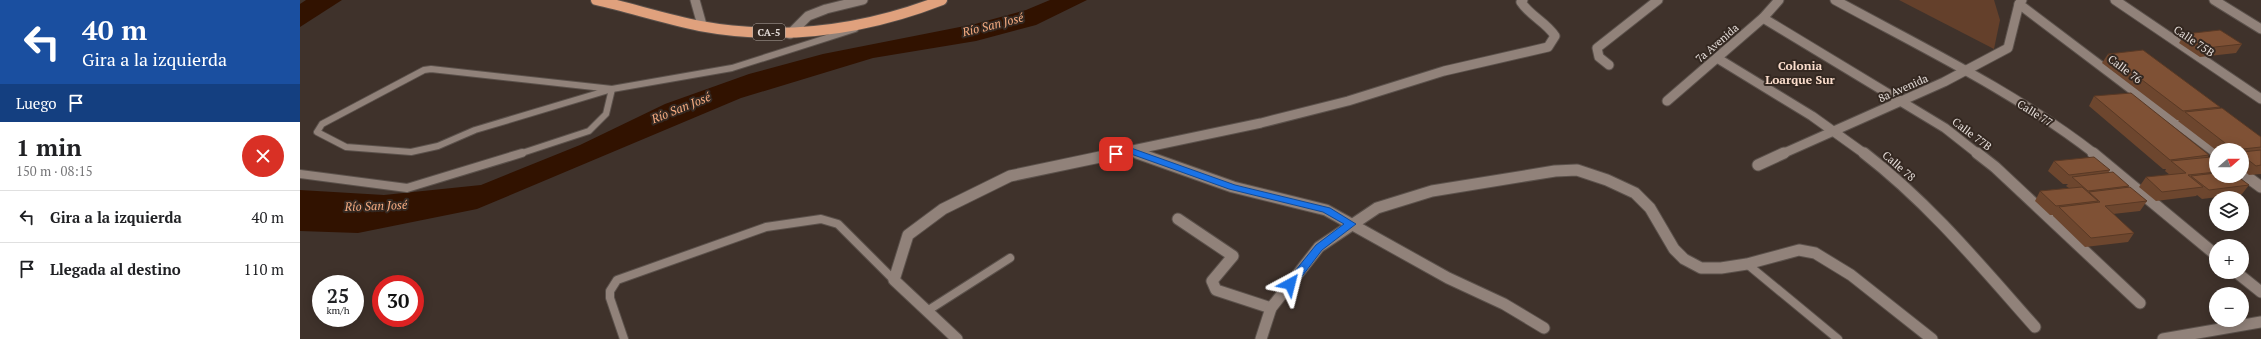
<!DOCTYPE html>
<html lang="es">
<meta charset="utf-8">
<style>
body{margin:0;font-family:"PT Serif",serif;background:#f2f2f2;color:#202124;height:100vh;display:flex;flex-direction:column;font-size:15px;white-space:nowrap}
*{box-sizing:border-box;margin:0}
p{font-size:13px;color:#757577}
.icon{flex:none;width:22px;height:22px;fill:none;stroke:currentColor;stroke-width:2;stroke-linecap:round;stroke-linejoin:round}
.map{position:relative;flex:1;overflow:hidden}
.panel{display:flex;flex-direction:column;background:#fff;width:300px}
.panel>*{flex:none}
.guide{background:#1a4fa0;color:#fff;overflow:hidden}
.needle{width:26px;rotate:70deg}
.fabs{position:absolute;left:1909px;top:143px;display:grid;gap:8px}
.fabs a{display:grid;place-items:center;width:40px;height:40px;border-radius:50%;background:#fff;box-shadow:0 2px 10px #0003;font-size:20px}
.speed{position:absolute;left:12px;top:275px;display:flex;gap:8px;font-size:20px;font-weight:700;text-align:center}
.speed>*{display:grid;place-content:center;width:52px;height:52px;border-radius:50%;background:#fff;box-shadow:0 2px 10px #0003;line-height:1}
.speed small{font-size:10px;font-weight:400}
.speed .limit{border:6px solid #d22;background:#fff;color:#111}
.pin{position:absolute;display:grid;place-items:center;width:34px;height:34px;color:#fff;margin:-17px;border-radius:8px;box-shadow:0 2px 6px #0006}
.me{position:absolute;width:44px;margin:-22px;rotate:38deg;stroke-linejoin:round;filter:drop-shadow(0 0 3px #0008)}
.turn{display:flex;align-items:center;gap:14px;height:84px;padding:0 16px;font-size:18px}
.turn .icon{width:52px;height:52px;stroke-width:2.5}
.turn b{display:block;font-size:28px;line-height:34px}
.then{display:flex;align-items:center;height:38px;padding:0 16px;background:#0003;gap:8px;font-size:15px}
.round{display:grid;place-items:center;flex:none;width:42px;height:42px;border-radius:21px;background:#f2f2f2}
.headline{display:flex;align-items:center;justify-content:space-between;height:68px;padding:0 16px}
h1{font-size:24px;font-weight:800;line-height:30px}
ul{padding:0;list-style:none}
li{display:flex;align-items:center;gap:12px;height:52px;padding:0 16px;border-top:1px solid #e0e0e0}
li div{flex:1}
li b{display:block;font-size:15px}
li em{font-style:normal}
main{display:flex;flex:1;min-height:0}
.map>svg:first-child{display:block}
.green{fill:#64402b}
.water{fill:#311200}
.lines{fill:none;stroke-linecap:round;stroke-linejoin:round}
.service-far1-casing{stroke:#5b514b;stroke-width:8}
.service-casing{stroke:#5b514b;stroke-width:10}
.minor-far1-casing{stroke:#5b514b;stroke-width:11}
.minor-casing{stroke:#5b514b;stroke-width:13}
.trunk-casing{stroke:#5b514b;stroke-width:12}
.service-far1{stroke:#91827a;stroke-width:6}
.service{stroke:#91827a;stroke-width:8}
.minor-far1{stroke:#91827a;stroke-width:9}
.minor{stroke:#91827a;stroke-width:11}
.trunk{stroke:#e0a17d;stroke-width:10}
.wall{fill:#6d462e}
.building{fill:#7f5135;stroke:#593925}
.route{fill:#1a73e8;stroke:#114b97}
.labels{text-anchor:middle;stroke-width:4;stroke-linejoin:round;paint-order:stroke}
.shield{fill:#342821;stroke:#b1a7a2;stroke-width:1}
.shield-label{font-size:10px;font-weight:bold;fill:#e6deda}
.street-label{font-size:11px;fill:#e6deda;stroke:#342821}
.water-label{font-size:12px;font-style:italic;fill:#f5ab80;stroke:#342821}
.neighbourhood-label{font-size:12px;font-weight:bold;fill:#fbddcc;stroke:#342821}
</style>
<main>
<section class="panel">
<div class="guide">
<div class="turn"><svg class="icon" aria-label="left" viewBox="0 0 24 24"><path d="M17 20v-9H6M10 6l-5 5 5 5"/></svg><div><b>40 m</b>Gira a la izquierda</div></div>
<div class="then">Luego<svg class="icon" aria-label="arrive" viewBox="0 0 24 24"><path d="M6 21V4h12l-3 4 3 4H6"/></svg></div>
</div>
<div class="headline"><div><h1>1 min</h1><p>150 m · 08:15</p></div><a class="round" style="background:#d93025;color:#fff"><svg class="icon" aria-label="close" viewBox="0 0 24 24"><path d="M6 6l12 12M18 6L6 18"/></svg></a></div>
<ul>
<li><svg class="icon" aria-label="left" viewBox="0 0 24 24"><path d="M17 20v-9H6M10 6l-5 5 5 5"/></svg><div><b>Gira a la izquierda</b></div><em>40 m</em></li>
<li><svg class="icon" aria-label="arrive" viewBox="0 0 24 24"><path d="M6 21V4h12l-3 4 3 4H6"/></svg><div><b>Llegada al destino</b></div><em>110 m</em></li>
</ul>
</section>
<div class="map">
<svg width="1961" height="339" viewBox="0 0 1961 339">
<rect width="100%" height="100%" fill="#3f322b"/>
<polygon class="green" points="1599,0 1694,0 1700,20 1694,49"/>
<g class="water">
<polygon points="6,0 42,0 0,27 0,4"/>
<polygon points="750,0 787,0 736,25 676,41 573,58 441,98 177,209 58,233 0,231 0,190 84,195 181,185 280,145 365,104 449,74 523,54 675,24 726,10"/>
</g>
<g class="lines">
<g class="service-far1-casing">
<g id="service-far1">
<polygon points="131,69 312,89 175,130 138,146 111,152 46,147 17,132 22,124 124,70"/>
<polyline points="312,89 432,68 555,29"/>
<polyline points="219,154 289,131 306,114 312,89"/>
</g>
</g>
<g class="service-casing">
<g id="service">
<polyline points="0,174 107,188 222,153"/>
<polyline points="1447,264 1538,339"/>
<polyline points="627,311 710,258"/>
<polyline points="324,339 310,298 310,291 317,280 466,227 521,219 538,224 594,280"/>
</g>
</g>
<g class="minor-far1-casing">
<g id="minor-far1">
<polyline points="395,0 402,25"/>
<path d="M1535,0C1623,48 1715,92 1795,154"/>
<polyline points="1815,0 1961,99"/>
<polyline points="1914,0 1961,29"/>
<polyline points="1719,4 1916,153"/>
<polyline points="1463,18 1645,128 1678,154"/>
<polyline points="490,34 508,16 526,9 563,0"/>
<polyline points="1417,58 1512,116 1565,154"/>
<polyline points="1309,65 1299,57 1297,48 1358,0"/>
<polyline points="1367,101 1463,18 1479,0"/>
<polyline points="831,151 840,154"/>
<path d="M814,154L961,123L1048,101L1144,71L1248,47L1255,36C1246,22 1230,16 1221,2L1223,0"/>
<polyline points="1482,154 1644,82 1708,48 1719,4 1722,0"/>
</g>
</g>
<g class="minor-casing">
<g id="minor">
<polyline points="837,153 933,187 1026,210 1148,278 1204,304 1244,328"/>
<path d="M1564,153C1629,203 1681,266 1735,327"/>
<polyline points="1677,153 1695,167 1840,303"/>
<polyline points="1793,153 1916,255"/>
<polyline points="1458,165 1484,153"/>
<polyline points="1942,173 1961,187"/>
<polyline points="878,219 933,256 912,281 916,290 971,308"/>
<polyline points="1936,272 1961,292"/>
<polyline points="657,339 594,280 608,235 643,209 710,176 819,153"/>
<polyline points="961,339 971,308 1019,247 1077,208 1132,191 1255,171 1277,170 1307,180 1335,193 1350,208 1374,249 1384,259 1401,268 1421,268 1447,264 1499,250 1515,253 1551,275 1632,339"/>
<polyline points="1863,339 1961,322"/>
</g>
</g>
<g class="trunk-casing">
<path id="trunk" d="M296,0C331,8 365,19 400,26C482,41 565,30 642,0"/>
</g>
<use href="#service-far1" class="service-far1"/>
<use href="#service" class="service"/>
<use href="#minor-far1" class="minor-far1"/>
<use href="#minor" class="minor"/>
<use href="#trunk" class="trunk"/>
</g>
<g class="wall">
<polygon points="1885,34 1942,44 1936,53 1900,57 1879,43"/>
<polygon points="1808,54 1920,107 1919,108 1961,137 1961,174 1949,175 1942,169 1942,150 1916,150 1878,121 1879,120 1877,120 1802,63"/>
<polygon points="1794,96 1909,155 1908,157 1916,161 1916,176 1949,185 1942,194 1902,199 1897,195 1896,196 1856,201 1839,187 1846,177 1870,175 1865,171 1866,169 1863,169 1789,106"/>
<polygon points="1754,161 1810,170 1808,173 1829,186 1828,187 1847,201 1840,211 1813,214 1834,233 1828,242 1785,247 1753,216 1753,215 1750,215 1735,201 1740,191 1769,188 1766,186 1768,184 1763,184 1748,171"/>
</g>
<g class="building">
<polygon points="1920,30 1942,44 1906,48 1885,34"/>
<polygon points="1843,50 1920,107 1883,111 1808,54"/>
<polygon points="1831,93 1909,155 1870,160 1794,96"/>
<polygon points="1922,108 1961,137 1961,147 1934,150 1885,112"/>
<polygon points="1961,150 1961,165 1956,166 1942,155 1942,152"/>
<polygon points="1794,157 1810,170 1769,175 1754,161"/>
<polygon points="1911,157 1916,161 1916,172 1888,175 1903,187 1862,192 1846,177 1886,173 1871,161"/>
<polygon points="1813,172 1829,186 1788,191 1772,177"/>
<polygon points="1916,173 1916,176 1937,176 1949,185 1909,190 1891,176"/>
<polygon points="1782,187 1798,201 1756,206 1740,191"/>
<polygon points="1830,187 1847,201 1805,206 1834,233 1791,238 1759,207 1800,202 1789,192"/>
</g>
<polygon class="route" points="831,148 935,185 1030,208 1056,224 1022,250 994,287 987,287 987,281 1016,245 1044,224 1023,212 929,189 831,154 816,157 812,154"/>
<g class="labels">
<rect class="shield" x="453" y="24" width="32" height="16" rx="3"/>
<g class="shield-label">
<text x="469" y="36">CA-5</text>
</g>
<g class="street-label">
<text transform="translate(1894 41) rotate(34)" y="4">Calle 75B</text>
<text transform="translate(1417 43) rotate(-41)" y="4">7a Avenida</text>
<text transform="translate(1825 69) rotate(37)" y="4">Calle 76</text>
<text transform="translate(1603 88) rotate(-24)" y="4">8a Avenida</text>
<text transform="translate(1735 113) rotate(32)" y="4">Calle 77</text>
<text transform="translate(1672 134) rotate(37)" y="4">Calle 77B</text>
<text transform="translate(1599 166) rotate(41)" y="4">Calle 78</text>
</g>
<g class="water-label">
<text transform="translate(693 25) rotate(-14)" y="4">Río San José</text>
<text transform="translate(381 108) rotate(-22)" y="4">Río San José</text>
<text transform="translate(76 206) rotate(-2)" y="4">Río San José</text>
</g>
<g class="neighbourhood-label">
<text x="1500" y="70">Colonia<tspan x="1500" dy="14">Loarque Sur</tspan></text>
</g>
</g>
</svg>
<div class="fabs">
<a><svg class="needle" viewBox="-14 -14 28 28"><path d="M0-13l5 13h-10z" fill="#e53935"/><path d="M0 13l5-13h-10z" fill="#757577"/></svg></a>
<a><svg class="icon" aria-label="layers" viewBox="0 0 24 24"><path d="M12 4l9 5-9 5-9-5zM3 14l9 5 9-5"/></svg></a>
<a>+</a>
<a>−</a>
</div>
<div class="speed"><div>25<small>km/h</small></div><div class="limit">30</div></div>
<div class="pin" style="left:816px;top:154px;background:#d93025"><svg class="icon" aria-label="arrive" viewBox="0 0 24 24"><path d="M6 21V4h12l-3 4 3 4H6"/></svg></div>
<svg class="me" style="left:990px;top:284px" viewBox="-20 -20 40 40"><path d="M0-17L14 15 0 8-14 15z" fill="#1a73e8" stroke="#fff" stroke-width="4"/></svg>
</div>
</main>
